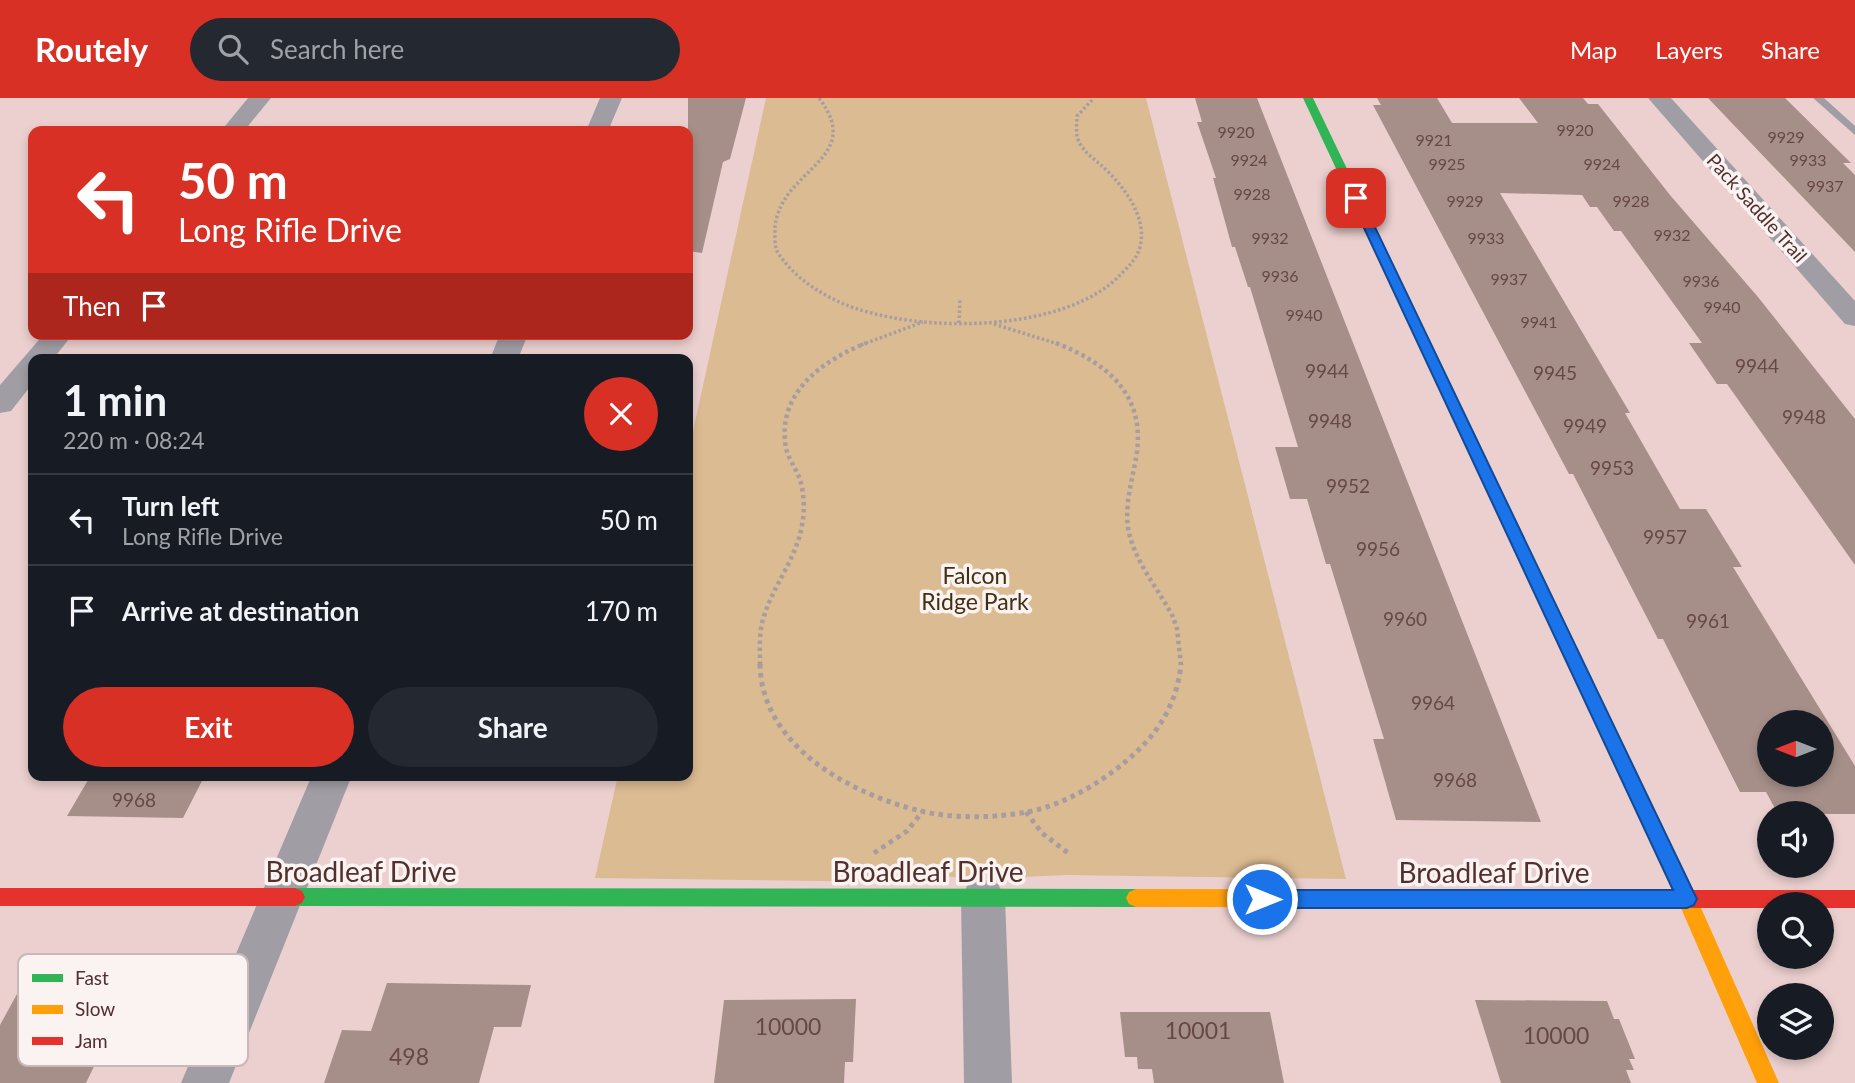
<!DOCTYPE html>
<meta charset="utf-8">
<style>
body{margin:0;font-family:Lato,sans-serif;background:#242831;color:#f1f3f6;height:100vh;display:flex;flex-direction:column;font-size:26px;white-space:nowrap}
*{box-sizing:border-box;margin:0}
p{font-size:23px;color:#9ea1a6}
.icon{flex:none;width:38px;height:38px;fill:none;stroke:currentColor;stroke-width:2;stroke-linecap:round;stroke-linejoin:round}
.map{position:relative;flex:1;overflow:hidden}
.side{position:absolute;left:28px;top:256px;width:665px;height:427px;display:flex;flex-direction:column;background:#171b24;border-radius:14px;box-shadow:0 4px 10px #0003}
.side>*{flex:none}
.top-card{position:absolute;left:28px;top:28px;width:665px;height:214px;border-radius:14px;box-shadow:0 4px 10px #0003;background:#d93025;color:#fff;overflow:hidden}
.needle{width:46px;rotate:270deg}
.tools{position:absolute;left:1757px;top:612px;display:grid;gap:14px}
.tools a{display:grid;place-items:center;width:77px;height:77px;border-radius:50%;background:#171b24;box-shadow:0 4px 10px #0003;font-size:35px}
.pin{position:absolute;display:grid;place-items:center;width:60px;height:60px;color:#fff;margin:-30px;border-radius:14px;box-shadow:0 4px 10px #0006}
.me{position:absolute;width:77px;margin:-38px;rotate:90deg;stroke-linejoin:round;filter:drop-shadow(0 0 5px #0008)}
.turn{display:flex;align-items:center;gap:24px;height:147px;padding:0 35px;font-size:32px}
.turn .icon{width:91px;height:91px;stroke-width:2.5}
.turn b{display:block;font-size:49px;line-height:60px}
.then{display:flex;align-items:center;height:66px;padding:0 35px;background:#0003;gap:14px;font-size:26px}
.round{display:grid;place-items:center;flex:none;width:74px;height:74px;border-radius:37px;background:#242831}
.head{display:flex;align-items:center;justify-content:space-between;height:119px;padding:0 35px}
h1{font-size:42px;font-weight:700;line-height:52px}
.cta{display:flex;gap:14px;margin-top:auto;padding:14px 35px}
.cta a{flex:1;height:80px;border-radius:42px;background:#d93025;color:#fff;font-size:28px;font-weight:700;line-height:80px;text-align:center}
.cta a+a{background:#242831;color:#f1f3f6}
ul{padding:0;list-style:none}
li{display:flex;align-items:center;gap:21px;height:91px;padding:0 35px;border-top:2px solid #363941}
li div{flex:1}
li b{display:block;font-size:26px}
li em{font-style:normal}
header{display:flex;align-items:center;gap:42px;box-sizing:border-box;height:98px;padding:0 35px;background:#d93025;color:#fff}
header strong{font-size:33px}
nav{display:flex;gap:38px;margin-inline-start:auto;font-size:24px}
.search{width:490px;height:63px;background:#242831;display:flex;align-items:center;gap:18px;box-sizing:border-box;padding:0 24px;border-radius:38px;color:#9ea1a6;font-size:26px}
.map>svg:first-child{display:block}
.green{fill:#dbbb92}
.building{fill:#a78f89;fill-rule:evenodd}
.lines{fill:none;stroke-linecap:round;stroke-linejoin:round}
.path-far2{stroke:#a79da1;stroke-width:3.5;stroke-dasharray:2.5 2.5;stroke-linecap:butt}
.path-far1{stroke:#a79da1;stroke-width:4.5;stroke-dasharray:3.5 3.5;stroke-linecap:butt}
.path{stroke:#a79da1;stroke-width:5;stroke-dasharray:4.5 4.5;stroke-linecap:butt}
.lane{fill:#a09da4;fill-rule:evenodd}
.street{fill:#a09da4;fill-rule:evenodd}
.fast{fill:#30b455;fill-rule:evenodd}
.slow{fill:#ff9f0a;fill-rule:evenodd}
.jam{fill:#e5322d;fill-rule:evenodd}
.route{fill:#1a73e8;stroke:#114b97;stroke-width:2}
.labels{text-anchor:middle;stroke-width:7;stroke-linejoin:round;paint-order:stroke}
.far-number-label{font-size:16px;fill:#664845}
.far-street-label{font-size:19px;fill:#51302e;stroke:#fbf2f2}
.number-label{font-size:19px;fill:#664845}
.park-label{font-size:23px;fill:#413110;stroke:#fbf2f2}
.near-number-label{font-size:23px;fill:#664845}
.near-street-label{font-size:28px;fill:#51302e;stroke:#fbf2f2}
.key{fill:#fbf2f2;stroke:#c8b8b7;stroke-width:2}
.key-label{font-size:19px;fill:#51302e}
</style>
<header>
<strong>Routely</strong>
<div class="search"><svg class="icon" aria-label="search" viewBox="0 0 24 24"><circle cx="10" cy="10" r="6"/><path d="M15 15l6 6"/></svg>Search here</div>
<nav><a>Map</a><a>Layers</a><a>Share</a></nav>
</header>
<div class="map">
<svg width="1855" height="985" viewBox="0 0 1855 985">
<rect width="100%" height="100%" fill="#ebd0cf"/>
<polygon class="green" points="766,0 1146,0 1346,781 1067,777 972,781 935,777 900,784 595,780 618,677 688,677 688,356"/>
<g class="building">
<polygon points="688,0 746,0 730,61 723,64 702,155 688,153"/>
<polygon points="1195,0 1257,0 1541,724 1396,722 1373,641 1384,641 1330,466 1326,466 1307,401 1290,401 1275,349 1298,349 1250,189 1248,189 1235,149 1232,149 1213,80 1216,80 1197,24 1202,24"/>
<path d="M1377,0H1437L1452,25H1538L1519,0H1583L1588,6H1598L1670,97L1758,199L1855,321V467L1727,286H1717L1689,245H1702L1621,133H1614L1597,109H1590L1582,97L1500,95L1630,315H1625L1680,411H1706L1742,469H1733L1855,668V716H1778L1766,694H1740L1663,541H1658L1573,376H1569L1373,7H1381ZM1769,625H1822V677H1769Z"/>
<polygon points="1708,0 1785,0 1851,65 1843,65 1855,77 1855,154"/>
<polygon points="91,677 205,677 183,720 67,718"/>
<polygon points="387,885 531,887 521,929 494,929 479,985 324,985 342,932 371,933"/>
<polygon points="17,896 78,897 72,908 123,908 86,985 0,985 0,927"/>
<polygon points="856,901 853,964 845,964 844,985 714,985 724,902"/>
<polygon points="1475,902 1607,903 1614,921 1619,921 1635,961 1629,961 1634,972 1626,972 1631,985 1501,985"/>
<polygon points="1120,914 1270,914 1284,985 1154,985 1152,971 1138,971 1137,959 1125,959"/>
</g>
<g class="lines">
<g class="path-far2">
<path d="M819,0C866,62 781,70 775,129C775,137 774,148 778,155C794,179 818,195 844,206C916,236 1067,236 1122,175C1130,167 1137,160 1140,149C1148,118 1122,86 1101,67C1093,60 1084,54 1079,44C1075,36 1077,27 1077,18L1094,0"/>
<polyline points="959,225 960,200"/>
<polyline points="994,226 1061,247"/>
<polyline points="861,247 923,224"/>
</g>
<g class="path-far1">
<path d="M1056,245C1109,266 1147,298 1136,360C1132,383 1125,405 1128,429C1133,462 1158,490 1173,519L1177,531L1181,567"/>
<path d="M760,567C760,553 759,539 762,525C770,492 794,465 801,432C805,415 805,395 799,379C795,369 788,360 786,350C776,295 822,263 866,245"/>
</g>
<g class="path">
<path d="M760,566C761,648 852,697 921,713C954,721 994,720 1027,714C1061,708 1099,686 1125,664C1157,638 1177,607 1181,566"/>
<polyline points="1026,714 1042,735 1068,755"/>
<polyline points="874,755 907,733 923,713"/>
</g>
<polygon class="lane" points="1813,0 1824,0 1855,28 1855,37"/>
<g class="street">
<polygon points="248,0 271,0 244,33 221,33"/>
<polygon points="600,0 622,0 608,33 586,33"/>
<polygon points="1648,0 1671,0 1855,203 1855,228 1845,226"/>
<polygon points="44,236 73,236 53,261 33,261 33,285 11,313 0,315 0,287"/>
<polygon points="500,236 528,236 518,261 490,261"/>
<polygon points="312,677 352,677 229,985 181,985"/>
<polygon points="983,781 998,786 1005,800 1012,985 964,985 961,800 968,786"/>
</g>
<g class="fast">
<polygon points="1303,0 1313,0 1634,669 1631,674 1625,676 1619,674 1616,669"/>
<polygon points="295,790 1136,791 1143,794 1146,800 1143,806 1136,809 295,808 288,805 285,799 288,793"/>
</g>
<g class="slow">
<polygon points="1625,662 1631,664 1697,801 1779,985 1757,985 1677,801 1616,669 1619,664"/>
<polygon points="1136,791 1590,792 1597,795 1600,801 1597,807 1590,810 1136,809 1129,806 1126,800 1129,794"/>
</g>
<g class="jam">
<polygon points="0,790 295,790 302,793 305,799 302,805 295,808 0,808"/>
<polygon points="1590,792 1855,792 1855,810 1822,810 1822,807 1769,807 1769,810 1590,810 1583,807 1580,801 1583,795"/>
</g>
</g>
<polygon class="route" points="1352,98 1361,100 1694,795 1697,801 1694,807 1687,810 1262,810 1255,807 1252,801 1255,795 1262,792 1673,792 1350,100"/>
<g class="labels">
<g class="far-number-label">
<text x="1575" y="38">9920</text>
<text x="1236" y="40">9920</text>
<text x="1786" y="45">9929</text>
<text x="1434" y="48">9921</text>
<text x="1249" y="68">9924</text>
<text x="1808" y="68">9933</text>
<text x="1447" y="72">9925</text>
<text x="1602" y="72">9924</text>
<text x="1825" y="94">9937</text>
<text x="1252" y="102">9928</text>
<text x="1465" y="109">9929</text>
<text x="1631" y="109">9928</text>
<text x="1672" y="143">9932</text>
<text x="1270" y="146">9932</text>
<text x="1486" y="146">9933</text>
<text x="1280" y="184">9936</text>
<text x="1509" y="187">9937</text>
<text x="1701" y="189">9936</text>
<text x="1722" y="215">9940</text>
<text x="1304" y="223">9940</text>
<text x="1539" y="230">9941</text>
</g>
<g class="far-street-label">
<text transform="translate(1757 110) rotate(48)" y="7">Pack Saddle Trail</text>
</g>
<g class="number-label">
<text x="1757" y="275">9944</text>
<text x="1327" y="280">9944</text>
<text x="1555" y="282">9945</text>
<text x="1804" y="326">9948</text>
<text x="1330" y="330">9948</text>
<text x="1585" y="335">9949</text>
<text x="1612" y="377">9953</text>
<text x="1348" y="395">9952</text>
<text x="1665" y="446">9957</text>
<text x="1378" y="458">9956</text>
<text x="1405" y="528">9960</text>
<text x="1708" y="530">9961</text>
<text x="1433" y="612">9964</text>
<text x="1455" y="689">9968</text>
<text x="134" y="709">9968</text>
</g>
<g class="park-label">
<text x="975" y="486">Falcon<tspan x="975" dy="26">Ridge Park</tspan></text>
</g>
<g class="near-number-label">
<text x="788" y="937">10000</text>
<text x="1198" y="941">10001</text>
<text x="1556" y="946">10000</text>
<text x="409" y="967">498</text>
</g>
<g class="near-street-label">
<text x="361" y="784">Broadleaf Drive</text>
<text x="928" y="784">Broadleaf Drive</text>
<text x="1494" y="785">Broadleaf Drive</text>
</g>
</g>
<rect x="18" y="856" width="230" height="112" rx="10" class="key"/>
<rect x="32" y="876" width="31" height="8" fill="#30b455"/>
<rect x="32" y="907" width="31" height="9" fill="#ff9f0a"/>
<rect x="32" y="939" width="31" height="8" fill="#e5322d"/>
<g class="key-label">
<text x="75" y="887">Fast</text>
<text x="75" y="918">Slow</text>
<text x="75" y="950">Jam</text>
</g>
</svg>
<div class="tools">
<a><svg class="needle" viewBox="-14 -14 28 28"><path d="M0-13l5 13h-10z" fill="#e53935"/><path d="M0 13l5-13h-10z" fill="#9ea1a6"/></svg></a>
<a><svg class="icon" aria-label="sound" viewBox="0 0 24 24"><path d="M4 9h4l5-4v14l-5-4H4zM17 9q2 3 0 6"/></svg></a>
<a><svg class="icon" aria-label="search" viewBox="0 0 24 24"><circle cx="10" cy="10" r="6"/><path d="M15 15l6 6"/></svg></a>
<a><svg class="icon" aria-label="layers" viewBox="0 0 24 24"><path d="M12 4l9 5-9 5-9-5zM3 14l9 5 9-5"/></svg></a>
</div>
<div class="pin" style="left:1356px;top:100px;background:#d93025"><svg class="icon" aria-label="arrive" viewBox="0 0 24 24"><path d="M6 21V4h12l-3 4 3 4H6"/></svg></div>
<svg class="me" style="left:1262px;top:801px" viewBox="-20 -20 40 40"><circle r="17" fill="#1a73e8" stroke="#fff" stroke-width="3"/><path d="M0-11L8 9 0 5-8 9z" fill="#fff"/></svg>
<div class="top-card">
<div class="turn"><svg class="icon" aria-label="left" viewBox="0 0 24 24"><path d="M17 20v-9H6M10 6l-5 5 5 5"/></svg><div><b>50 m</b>Long Rifle Drive</div></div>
<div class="then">Then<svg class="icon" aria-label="arrive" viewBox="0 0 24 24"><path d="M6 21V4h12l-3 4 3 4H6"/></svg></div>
</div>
<section class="side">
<div class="head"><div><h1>1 min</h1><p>220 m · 08:24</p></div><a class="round" style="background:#d93025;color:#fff"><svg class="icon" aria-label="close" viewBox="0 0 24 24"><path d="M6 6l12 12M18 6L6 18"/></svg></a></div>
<ul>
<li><svg class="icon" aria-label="left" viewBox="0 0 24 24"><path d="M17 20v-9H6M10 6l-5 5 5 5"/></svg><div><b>Turn left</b><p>Long Rifle Drive</p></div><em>50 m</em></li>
<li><svg class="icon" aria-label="arrive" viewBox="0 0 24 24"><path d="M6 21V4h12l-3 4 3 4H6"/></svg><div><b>Arrive at destination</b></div><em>170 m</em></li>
</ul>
<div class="cta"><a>Exit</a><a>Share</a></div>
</section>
</div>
